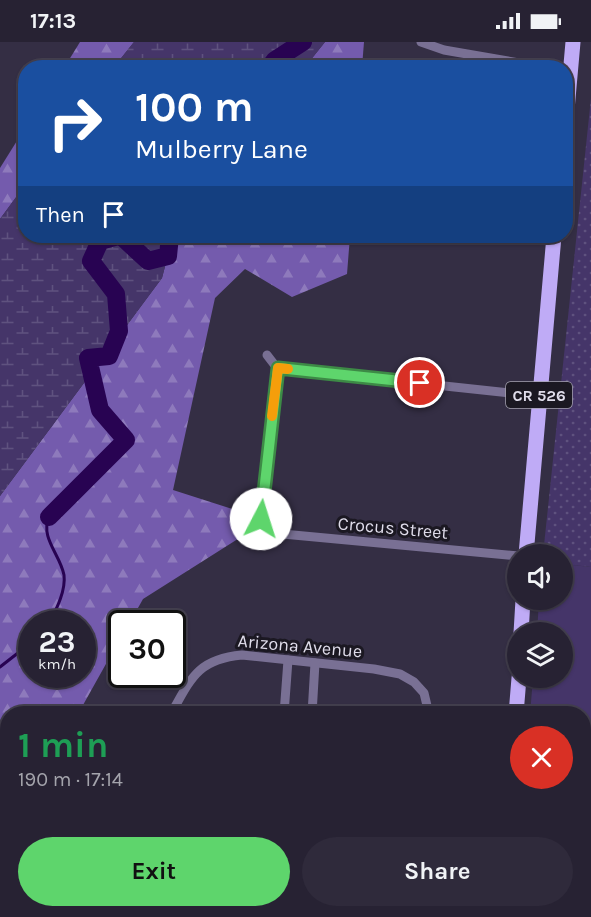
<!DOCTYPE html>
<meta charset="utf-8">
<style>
body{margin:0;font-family:Karla,sans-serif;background:#2f2a3b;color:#f1f3f6;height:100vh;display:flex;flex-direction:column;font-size:22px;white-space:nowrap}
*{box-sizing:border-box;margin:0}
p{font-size:20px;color:#a4a4ac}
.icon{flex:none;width:33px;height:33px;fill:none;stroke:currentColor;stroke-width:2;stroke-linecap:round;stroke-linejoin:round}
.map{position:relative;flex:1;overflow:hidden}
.side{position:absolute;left:0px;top:664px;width:591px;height:212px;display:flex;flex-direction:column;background:#272233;border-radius:24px 24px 0 0;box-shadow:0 2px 4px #0004,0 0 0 2px #433f4e}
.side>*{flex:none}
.top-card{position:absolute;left:18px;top:18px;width:555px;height:183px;border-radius:24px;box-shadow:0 2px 4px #0004,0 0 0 2px #433f4e;background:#1a4fa0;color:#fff;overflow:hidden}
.tools{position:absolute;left:507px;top:502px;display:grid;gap:12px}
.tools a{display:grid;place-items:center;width:66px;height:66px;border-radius:50%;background:#272233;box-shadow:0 2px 4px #0004,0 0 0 2px #433f4e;font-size:30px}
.speed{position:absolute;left:18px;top:568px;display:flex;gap:12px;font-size:30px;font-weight:700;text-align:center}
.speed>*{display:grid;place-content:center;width:78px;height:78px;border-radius:50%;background:#272233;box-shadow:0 2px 4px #0004,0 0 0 2px #433f4e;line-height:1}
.speed small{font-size:15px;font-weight:400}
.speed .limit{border:3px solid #111;border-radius:9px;background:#fff;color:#111}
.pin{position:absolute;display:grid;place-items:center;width:51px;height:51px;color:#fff;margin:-26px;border:3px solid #fff;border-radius:50%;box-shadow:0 2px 6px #0007}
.me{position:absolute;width:66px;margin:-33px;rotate:5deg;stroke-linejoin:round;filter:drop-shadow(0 0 4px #0008)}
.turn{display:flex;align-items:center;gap:21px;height:126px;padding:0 18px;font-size:27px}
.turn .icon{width:78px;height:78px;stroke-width:2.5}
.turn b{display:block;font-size:42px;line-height:51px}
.then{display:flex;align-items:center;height:57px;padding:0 18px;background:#0003;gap:12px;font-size:22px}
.round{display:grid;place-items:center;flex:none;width:63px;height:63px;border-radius:32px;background:#2f2a3b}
.head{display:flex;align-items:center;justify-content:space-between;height:102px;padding:0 18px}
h1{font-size:36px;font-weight:700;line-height:45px;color:#1e9e55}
.primary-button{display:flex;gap:12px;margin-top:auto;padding:12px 18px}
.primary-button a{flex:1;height:69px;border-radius:36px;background:#5ed56c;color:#111;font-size:24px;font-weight:700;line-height:69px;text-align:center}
.primary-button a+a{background:#2f2a3b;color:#f1f3f6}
.status{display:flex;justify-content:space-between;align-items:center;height:42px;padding:0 30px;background:#272233;direction:ltr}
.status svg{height:16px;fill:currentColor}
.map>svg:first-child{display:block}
.grass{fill:url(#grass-dots)}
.forest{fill:url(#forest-firs);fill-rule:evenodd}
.wetland{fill:url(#wetland-marsh)}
.green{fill:#453569}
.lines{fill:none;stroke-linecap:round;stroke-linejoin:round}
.stream{stroke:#280352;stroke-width:3}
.river{stroke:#280352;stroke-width:18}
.street{stroke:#797094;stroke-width:9}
.primary{stroke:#bfabf6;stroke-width:15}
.route-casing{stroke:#3d8a46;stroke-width:15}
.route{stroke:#5ed56c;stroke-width:10}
.slow{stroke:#f59e0b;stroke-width:10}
.labels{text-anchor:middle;stroke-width:6;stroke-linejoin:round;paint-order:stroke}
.shield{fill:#1b1822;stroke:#a4a1ae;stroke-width:1.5}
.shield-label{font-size:16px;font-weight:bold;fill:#dfdcea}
.street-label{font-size:18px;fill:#dfdcea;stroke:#1b1822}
</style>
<div class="status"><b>17:13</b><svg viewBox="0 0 49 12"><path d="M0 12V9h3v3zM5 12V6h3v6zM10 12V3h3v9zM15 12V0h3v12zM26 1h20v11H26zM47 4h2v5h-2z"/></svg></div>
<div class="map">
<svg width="591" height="875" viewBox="0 0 591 875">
<defs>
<pattern id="grass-dots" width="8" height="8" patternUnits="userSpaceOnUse" patternTransform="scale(1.5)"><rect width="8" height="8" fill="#453569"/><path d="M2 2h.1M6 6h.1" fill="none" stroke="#5f527f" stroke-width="1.8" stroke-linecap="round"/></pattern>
<pattern id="forest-firs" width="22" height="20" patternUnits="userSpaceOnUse" patternTransform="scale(1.5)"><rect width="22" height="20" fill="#745bad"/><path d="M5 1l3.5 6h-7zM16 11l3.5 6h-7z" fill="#8e7abc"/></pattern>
<pattern id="wetland-marsh" width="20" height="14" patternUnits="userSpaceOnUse" patternTransform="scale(1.5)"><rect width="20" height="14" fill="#453569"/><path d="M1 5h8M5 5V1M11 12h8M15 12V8" fill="none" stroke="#5f527f"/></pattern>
</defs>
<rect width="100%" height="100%" fill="#342e44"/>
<polygon class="grass" points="591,56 591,525 563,522 562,513 543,513"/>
<g class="forest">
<polygon points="80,0 134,0 114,25 64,26"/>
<polygon points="325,0 364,0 362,25 305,25"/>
<polygon points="25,86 25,143 0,177 0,126"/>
<path d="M173,194H350L347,232L292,255L245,227L215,256L173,448L251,473L252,488L143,557L129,582H122L121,595L78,672H8L7,725L0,730V454L162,236ZM32,582H82V633H32Z"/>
</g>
<g class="wetland">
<polygon points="134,0 325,0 305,25 114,25"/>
<polygon points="25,143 26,194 173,194 162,236 0,454 0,177"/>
</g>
<polygon class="green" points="563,522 591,525 591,875 514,875 514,869 584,868 584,672 530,672 533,636 562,636 562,591 537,591 539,558 562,558"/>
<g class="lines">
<g class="stream">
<path d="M49,475C40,496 60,512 64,533C66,549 56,568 49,582"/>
<polyline points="0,625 32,600"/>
</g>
<g class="river">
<polyline points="269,26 275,18 303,0"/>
<polyline points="121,194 148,219 168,214 170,194"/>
<polyline points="49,475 126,398 100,368 88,316 109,314 119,289 116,252 91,219 100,199 118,194"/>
</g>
<g class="street">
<polyline points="421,0 444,8 548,26"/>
<polyline points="538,194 554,197"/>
<polyline points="267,313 277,326"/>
<path d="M277,326L261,465C261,477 262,485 272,491L518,514"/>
<polyline points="277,326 539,354"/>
<path d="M171,672C191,636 198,617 242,613L374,627L400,632L414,640L424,651L429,672"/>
<polyline points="284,672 288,618"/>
<polyline points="312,672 315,621"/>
<polyline points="584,702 591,703"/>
<polyline points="0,830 8,826"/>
<polyline points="41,868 43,875"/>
<polyline points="285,868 304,875"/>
<polyline points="335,868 355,875"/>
<polyline points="368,875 371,868"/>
</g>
<g class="primary">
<polyline points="566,79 573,0"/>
<polyline points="526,513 554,194"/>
<polyline points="521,591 523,558"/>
<polyline points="516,672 519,636"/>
<polyline points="500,875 501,868"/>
</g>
</g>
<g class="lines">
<g class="route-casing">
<polyline id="route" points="261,477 278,326 420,341"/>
</g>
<use href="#route" class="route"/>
<polyline class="slow" points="272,374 278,326 288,327"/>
</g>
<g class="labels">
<rect class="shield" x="506" y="340" width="66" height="26" rx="4.5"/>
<g class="shield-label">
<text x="539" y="359">CR 526</text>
</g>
<g class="street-label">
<text transform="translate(393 486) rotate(5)" y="6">Crocus Street</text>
<text transform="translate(300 604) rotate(5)" y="6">Arizona Avenue</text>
</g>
</g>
</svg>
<div class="tools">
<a><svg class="icon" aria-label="sound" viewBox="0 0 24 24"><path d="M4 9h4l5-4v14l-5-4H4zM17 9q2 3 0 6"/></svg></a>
<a><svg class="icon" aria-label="layers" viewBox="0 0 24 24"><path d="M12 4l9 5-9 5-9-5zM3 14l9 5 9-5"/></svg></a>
</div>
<div class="speed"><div>23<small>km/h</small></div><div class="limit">30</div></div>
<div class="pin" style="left:420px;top:341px;background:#d93025"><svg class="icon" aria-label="arrive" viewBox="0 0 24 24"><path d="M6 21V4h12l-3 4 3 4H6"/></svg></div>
<svg class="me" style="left:261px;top:477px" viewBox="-20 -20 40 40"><circle r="19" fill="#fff"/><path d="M0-13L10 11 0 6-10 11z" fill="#5ed56c"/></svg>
<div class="top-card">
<div class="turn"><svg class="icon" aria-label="right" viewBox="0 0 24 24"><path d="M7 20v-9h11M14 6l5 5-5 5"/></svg><div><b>100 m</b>Mulberry Lane</div></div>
<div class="then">Then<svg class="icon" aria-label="arrive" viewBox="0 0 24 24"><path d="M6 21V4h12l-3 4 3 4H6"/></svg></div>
</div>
<section class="side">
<div class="head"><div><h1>1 min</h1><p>190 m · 17:14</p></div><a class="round" style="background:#d93025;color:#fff"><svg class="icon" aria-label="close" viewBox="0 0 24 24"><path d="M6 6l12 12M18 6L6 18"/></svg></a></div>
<div class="primary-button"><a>Exit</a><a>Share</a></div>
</section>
</div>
